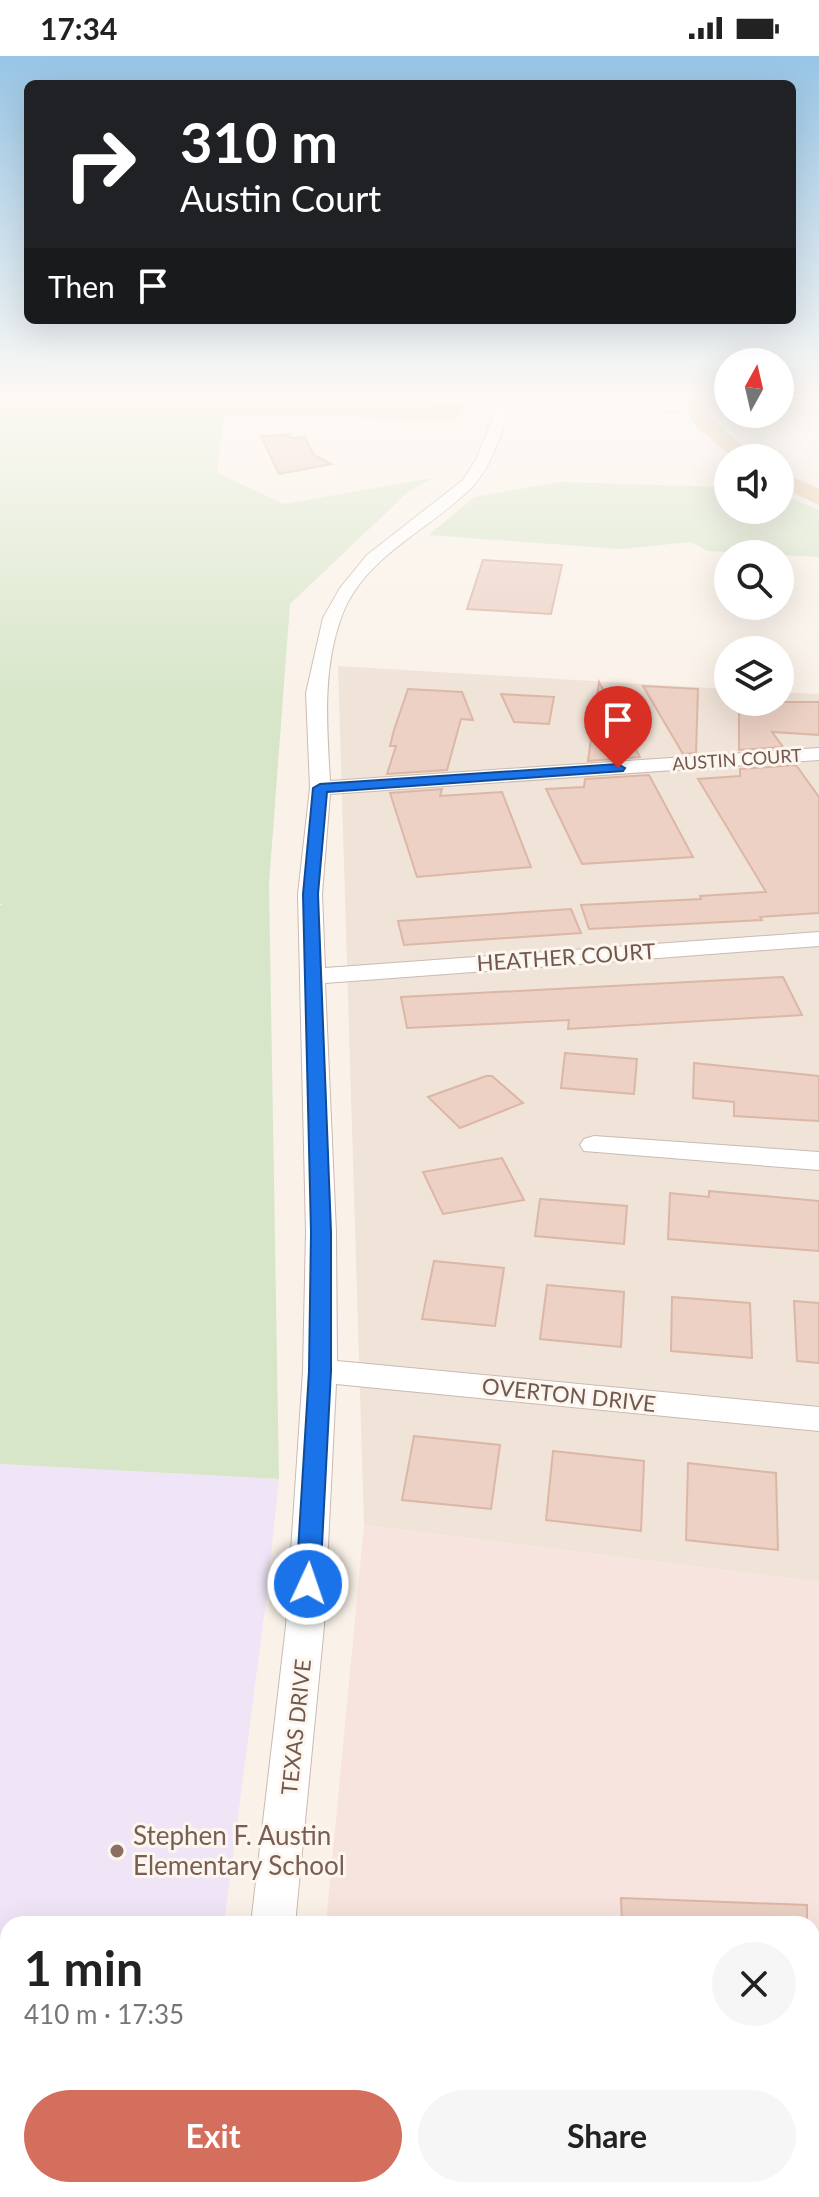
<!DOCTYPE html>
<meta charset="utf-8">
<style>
body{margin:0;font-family:Lato,sans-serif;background:#f6f6f6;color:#222;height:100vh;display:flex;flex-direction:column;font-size:30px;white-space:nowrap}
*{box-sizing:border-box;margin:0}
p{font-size:26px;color:#767676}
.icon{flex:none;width:44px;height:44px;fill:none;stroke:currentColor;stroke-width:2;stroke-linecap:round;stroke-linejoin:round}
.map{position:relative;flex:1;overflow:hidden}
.drawer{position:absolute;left:0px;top:1860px;width:820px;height:282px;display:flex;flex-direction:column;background:#fff;border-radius:24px 24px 0 0;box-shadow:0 8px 32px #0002}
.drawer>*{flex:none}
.hud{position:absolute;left:24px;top:24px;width:772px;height:244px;border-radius:12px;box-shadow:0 8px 32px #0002;background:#202124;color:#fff;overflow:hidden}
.needle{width:52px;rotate:8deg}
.tools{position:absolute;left:714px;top:292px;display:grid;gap:16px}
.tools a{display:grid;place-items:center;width:80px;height:80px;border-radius:50%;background:#fff;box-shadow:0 8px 32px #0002;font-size:40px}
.pin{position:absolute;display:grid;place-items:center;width:68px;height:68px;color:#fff;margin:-82px -34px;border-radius:50% 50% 50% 0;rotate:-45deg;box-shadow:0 0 8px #0007}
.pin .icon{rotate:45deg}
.me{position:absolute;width:88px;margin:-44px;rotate:3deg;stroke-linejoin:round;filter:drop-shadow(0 0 6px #0008)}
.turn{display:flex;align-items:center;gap:28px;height:168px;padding:0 24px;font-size:36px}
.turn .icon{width:104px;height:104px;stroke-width:2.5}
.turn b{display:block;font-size:56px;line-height:68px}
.then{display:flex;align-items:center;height:76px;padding:0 24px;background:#0003;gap:16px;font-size:30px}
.round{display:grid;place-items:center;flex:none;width:84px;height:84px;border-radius:42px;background:#f6f6f6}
.summary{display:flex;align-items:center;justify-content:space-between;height:136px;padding:0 24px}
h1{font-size:48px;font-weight:700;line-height:60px}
.action{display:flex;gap:16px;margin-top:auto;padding:16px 24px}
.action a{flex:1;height:92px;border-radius:48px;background:#d46f5e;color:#fff;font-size:32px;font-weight:700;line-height:92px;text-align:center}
.action a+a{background:#f6f6f6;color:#222}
.status{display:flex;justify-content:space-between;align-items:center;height:56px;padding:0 40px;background:#fff;direction:ltr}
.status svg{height:22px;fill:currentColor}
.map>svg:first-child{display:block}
.residential{fill:#f0e3d8}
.commercial{fill:#f8e4de}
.education{fill:#efe5f6}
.green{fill:#d7e6c9}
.building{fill:#ecd1c4;stroke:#dcb7a6;stroke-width:2}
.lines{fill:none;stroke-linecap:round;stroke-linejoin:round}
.minor-casing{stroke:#cabab0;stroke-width:2}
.major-casing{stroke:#d7d1ce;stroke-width:2}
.minor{fill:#fff;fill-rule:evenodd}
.major{fill:#f0d0aa;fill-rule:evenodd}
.route{fill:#1a73e8;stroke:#114b97;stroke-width:2}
.education-dot{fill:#8d6e63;stroke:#fdf6ee;stroke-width:3}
.labels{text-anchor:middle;stroke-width:6;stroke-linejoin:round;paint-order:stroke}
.far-street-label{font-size:18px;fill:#715950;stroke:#fdf6ee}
.street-label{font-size:22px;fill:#715950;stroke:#fdf6ee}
.near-education-label{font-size:26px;fill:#785e54;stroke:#fdf6ee;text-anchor:start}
</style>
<div class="status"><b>17:34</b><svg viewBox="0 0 49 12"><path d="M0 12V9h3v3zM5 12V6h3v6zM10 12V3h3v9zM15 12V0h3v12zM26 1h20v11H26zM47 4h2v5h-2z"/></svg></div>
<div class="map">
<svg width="819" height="2141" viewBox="0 0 819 2141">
<rect width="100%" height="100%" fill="#faf2e9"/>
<polygon class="residential" points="338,610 728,633 728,646 780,646 780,636 819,638 819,1526 364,1469"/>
<polygon class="commercial" points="364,1469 819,1526 819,2141 299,2141 299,2134 812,2134 812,1868 326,1868"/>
<polygon class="education" points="0,1408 279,1423 267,1537 224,1868 8,1868 8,2134 180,2134 178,2141 0,2141"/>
<g class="green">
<polygon points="0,343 376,343 469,347 454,366 309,359 224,361 217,417 284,448 432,422 409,435 290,548 269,828 279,1423 0,1408 0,849 3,848 0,848"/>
<polygon points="559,426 728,431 728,454 780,454 780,438 819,454 819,501 708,495 691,486 621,493 429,479 474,441"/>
</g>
<g class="building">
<polygon points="289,379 291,382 305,381 314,399 332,408 279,418 261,380"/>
<polygon points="483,504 562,509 551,558 467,553"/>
<polygon points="599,626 640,701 588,705"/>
<polygon points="643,630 698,633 696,697 683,698"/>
<polygon points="408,633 462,636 473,664 461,663 447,714 387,718 396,690 390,690 394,674"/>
<polygon points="501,638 554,641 549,668 514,666"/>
<polygon points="739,646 819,646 819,679 772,676 783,691 739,694"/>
<polygon points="796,709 819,741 819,857 760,861 762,864 589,873 581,849 701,843 700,840 766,836 698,723 740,720 740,713"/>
<polygon points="649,719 693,801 582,808 546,733 584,731 585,723"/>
<polygon points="442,733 440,740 502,736 531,811 417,821 390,737"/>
<polygon points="571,853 581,877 404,889 398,865"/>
<polygon points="783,921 802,959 568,973 569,964 407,972 401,941"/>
<polygon points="565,997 637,1003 634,1038 561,1032"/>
<polygon points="694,1007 819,1020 819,1065 734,1060 734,1046 693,1042"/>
<polygon points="486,1020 492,1020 523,1047 460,1072 428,1041"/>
<polygon points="502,1102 524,1144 443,1158 423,1116"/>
<polygon points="709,1135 819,1145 819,1195 668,1183 670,1137 709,1141"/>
<polygon points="540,1143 627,1150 624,1188 535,1180"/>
<polygon points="434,1205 504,1212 495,1270 422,1263"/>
<polygon points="547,1229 624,1236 621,1291 540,1283"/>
<polygon points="672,1241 750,1247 752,1302 671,1295"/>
<polygon points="794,1245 819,1247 819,1307 797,1305"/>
<polygon points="414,1380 500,1389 491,1453 402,1444"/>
<polygon points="553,1395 644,1405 641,1475 546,1464"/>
<polygon points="688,1407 776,1417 778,1494 686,1484"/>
<polygon points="621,1842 807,1849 807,1868 622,1868"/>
</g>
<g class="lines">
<g class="minor-casing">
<g id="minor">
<path d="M464,343H556L693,348L700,352L693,356L511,349C501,376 493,409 472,431C429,475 363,500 341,562C322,615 327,670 330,725L819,692V704L330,738L322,838L325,912L819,876V890L325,927L336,1176L337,1305L819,1351V1375L336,1328L324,1570L295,1868H251L286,1570L303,1315L306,1176L298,838L310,732L306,637L323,562L340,532L367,499L463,424L477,402L498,348L470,347Z"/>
<polygon points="594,1080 819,1096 819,1114 584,1095 580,1089 584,1083"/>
<polygon points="213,2134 263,2134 262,2141 212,2141"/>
</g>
</g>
<g class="major-casing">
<g id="major">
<polygon points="679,343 695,343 711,364 755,402 735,402 699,372"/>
<polygon points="780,416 819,434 819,448 780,429"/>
</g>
</g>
<use href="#minor" class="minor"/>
<use href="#major" class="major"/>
</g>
<linearGradient id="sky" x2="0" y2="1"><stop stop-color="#97c5e5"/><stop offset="0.53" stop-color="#fdf9f5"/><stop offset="1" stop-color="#fdf9f5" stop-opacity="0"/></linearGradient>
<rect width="819" height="642" fill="url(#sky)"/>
<polygon class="route" points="618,708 625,712 623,715 327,736 318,838 331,1176 331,1315 320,1528 316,1535 308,1538 299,1535 296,1528 309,1315 311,1176 303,838 313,732 320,728"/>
<circle class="education-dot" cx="117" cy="1795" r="8"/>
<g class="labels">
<g class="far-street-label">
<text transform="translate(737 704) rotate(-4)" y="6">AUSTIN COURT</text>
</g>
<g class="street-label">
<text transform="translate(566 901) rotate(-4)" y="8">HEATHER COURT</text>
<text transform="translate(569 1339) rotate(6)" y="8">OVERTON DRIVE</text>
<text transform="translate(296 1671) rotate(-84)" y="8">TEXAS DRIVE</text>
</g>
<g class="near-education-label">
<text x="133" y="1789">Stephen F. Austin<tspan x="133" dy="30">Elementary School</tspan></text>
</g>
</g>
</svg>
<div class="tools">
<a><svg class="needle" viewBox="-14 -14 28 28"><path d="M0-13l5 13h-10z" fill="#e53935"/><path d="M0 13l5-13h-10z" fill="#767676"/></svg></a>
<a><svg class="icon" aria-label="sound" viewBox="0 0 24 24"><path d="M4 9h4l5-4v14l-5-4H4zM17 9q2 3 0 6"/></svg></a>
<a><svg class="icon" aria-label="search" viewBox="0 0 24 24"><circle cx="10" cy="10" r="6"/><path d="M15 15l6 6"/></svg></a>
<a><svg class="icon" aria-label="layers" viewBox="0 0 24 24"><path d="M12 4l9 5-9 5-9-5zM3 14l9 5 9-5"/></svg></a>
</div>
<div class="pin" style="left:618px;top:712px;background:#d93025"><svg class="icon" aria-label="arrive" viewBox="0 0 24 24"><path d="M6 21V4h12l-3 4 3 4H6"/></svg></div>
<svg class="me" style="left:308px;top:1528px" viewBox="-20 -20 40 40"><circle r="17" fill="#1a73e8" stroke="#fff" stroke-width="3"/><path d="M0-11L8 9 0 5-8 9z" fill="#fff"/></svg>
<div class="hud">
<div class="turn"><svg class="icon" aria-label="right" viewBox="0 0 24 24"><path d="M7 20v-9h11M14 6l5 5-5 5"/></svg><div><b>310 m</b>Austin Court</div></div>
<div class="then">Then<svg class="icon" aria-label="arrive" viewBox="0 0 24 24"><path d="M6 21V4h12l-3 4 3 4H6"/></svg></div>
</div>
<section class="drawer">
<div class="summary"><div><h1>1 min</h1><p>410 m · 17:35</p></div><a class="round"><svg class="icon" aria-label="close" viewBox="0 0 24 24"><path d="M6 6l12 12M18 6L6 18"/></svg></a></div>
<div class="action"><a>Exit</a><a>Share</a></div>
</section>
</div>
